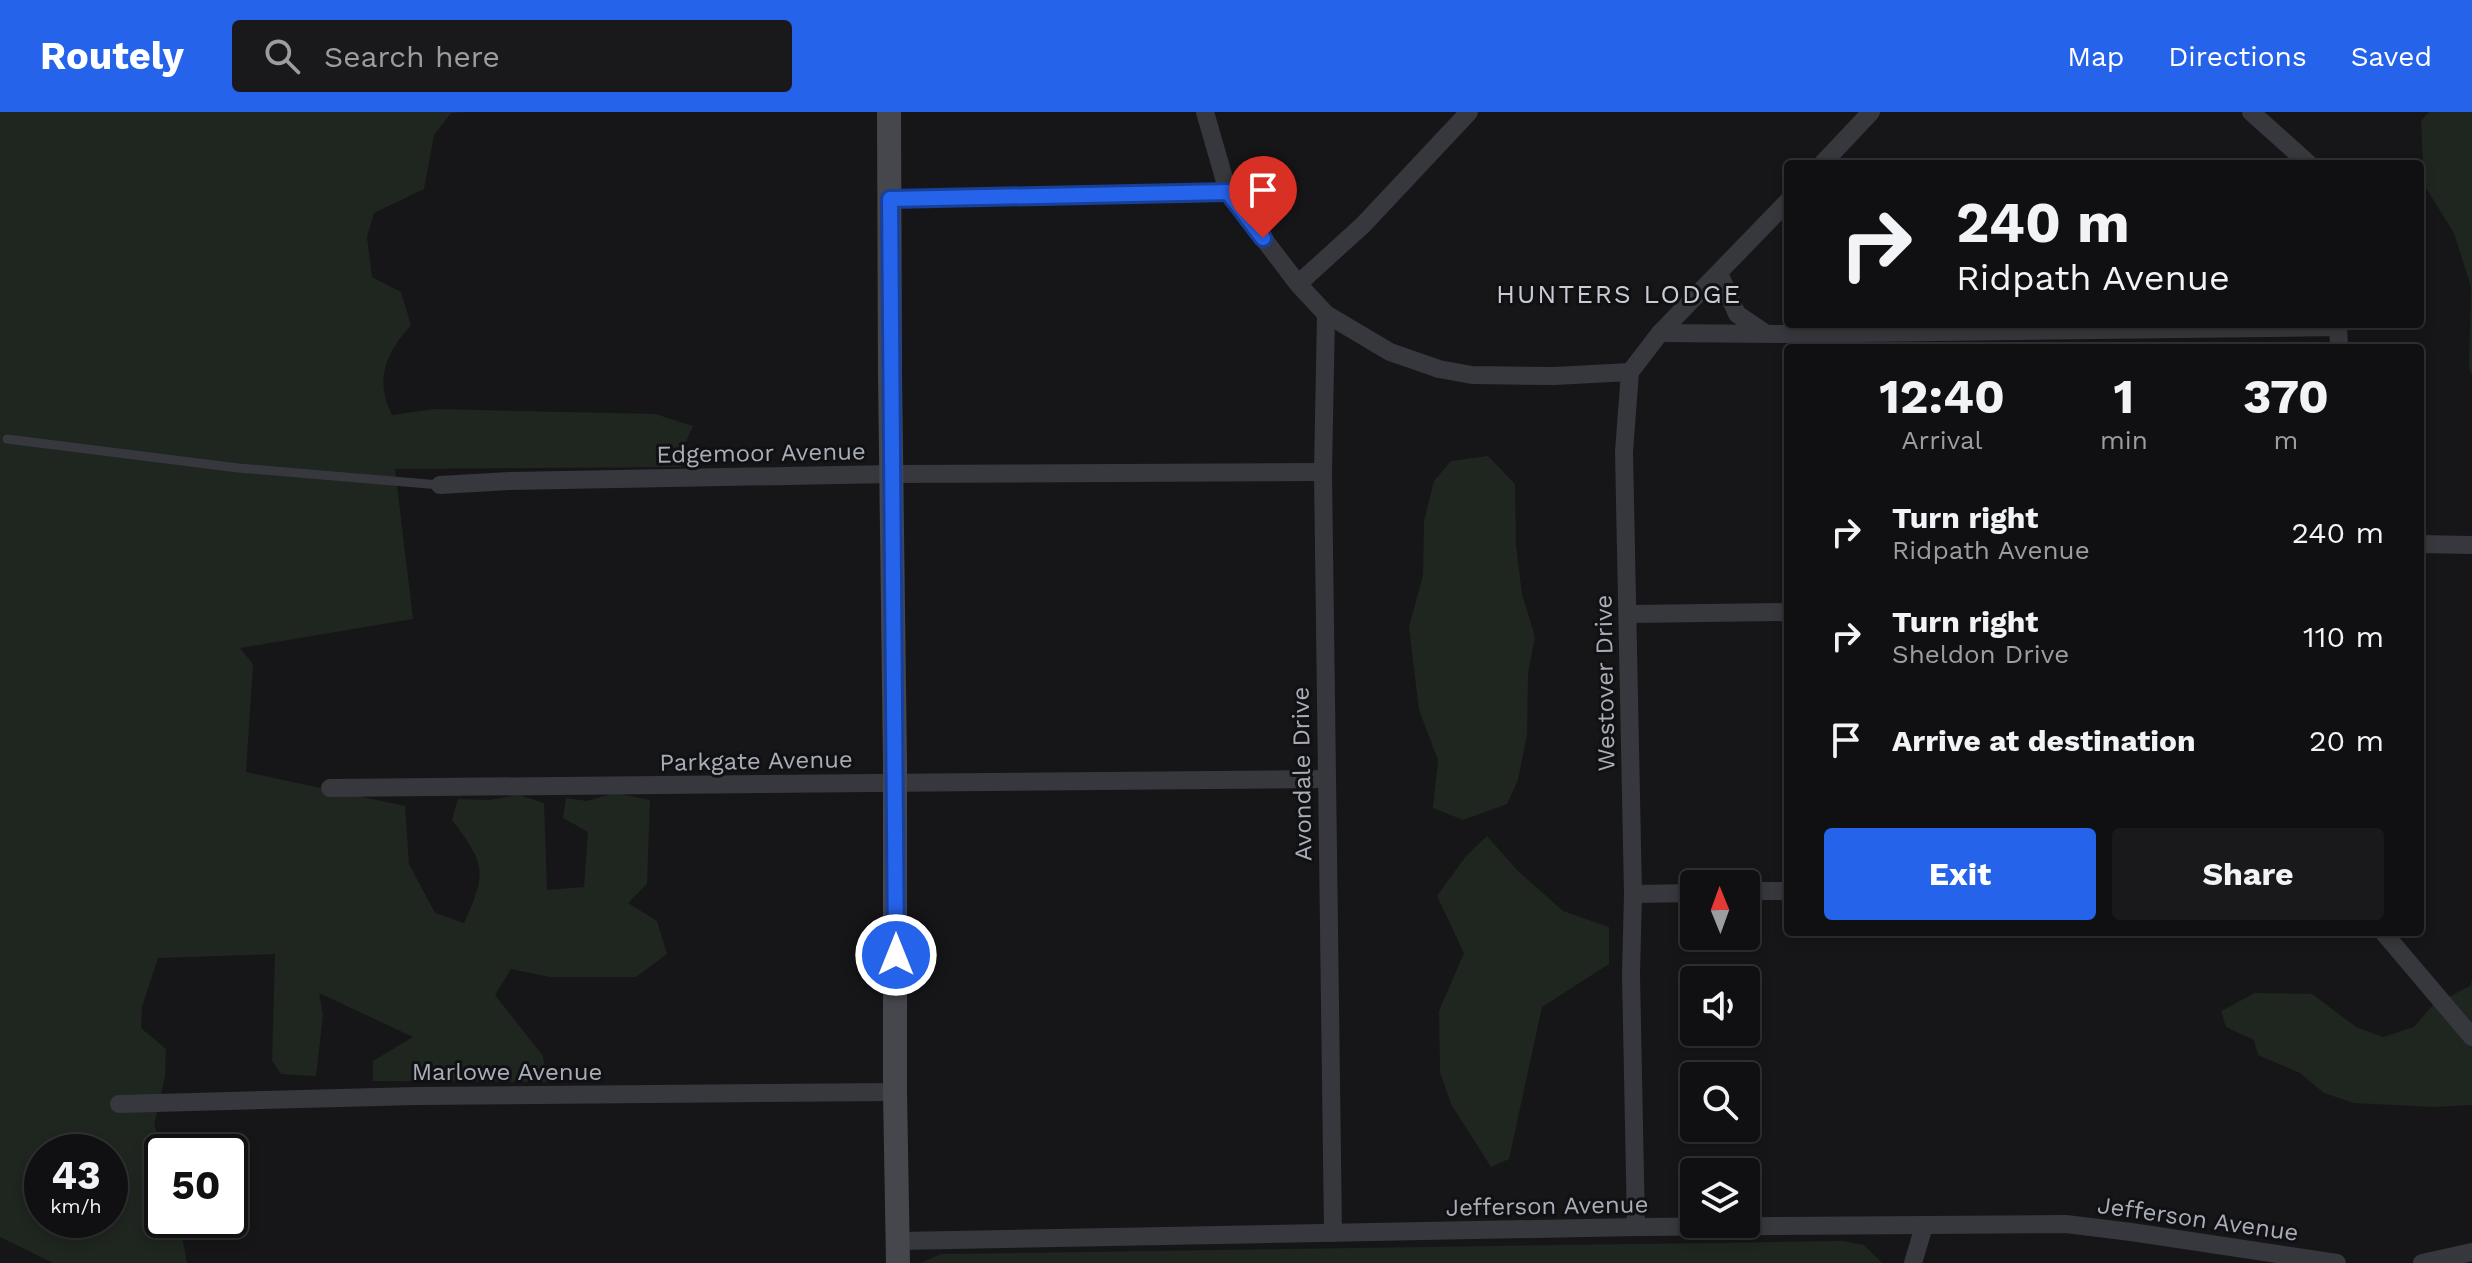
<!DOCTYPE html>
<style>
body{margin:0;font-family:"Work Sans",sans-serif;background:#19191b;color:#f1f3f6;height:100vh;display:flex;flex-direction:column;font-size:30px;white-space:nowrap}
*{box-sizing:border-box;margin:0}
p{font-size:26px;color:#9c9d9f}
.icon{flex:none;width:44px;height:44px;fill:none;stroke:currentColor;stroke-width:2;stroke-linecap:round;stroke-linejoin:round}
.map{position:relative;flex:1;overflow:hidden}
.drawer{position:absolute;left:1784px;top:232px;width:640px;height:592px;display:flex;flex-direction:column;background:#101012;border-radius:8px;box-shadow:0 4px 12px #0003,0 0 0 2px #303032}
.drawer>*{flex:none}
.banner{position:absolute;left:1784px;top:48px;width:640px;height:168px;border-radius:8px;box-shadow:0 4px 12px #0003,0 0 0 2px #303032;background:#101012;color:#f1f3f6;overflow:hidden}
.needle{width:52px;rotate:359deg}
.fabs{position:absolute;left:1680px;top:758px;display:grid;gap:16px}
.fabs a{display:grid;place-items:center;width:80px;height:80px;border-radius:8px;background:#101012;box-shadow:0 4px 12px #0003,0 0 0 2px #303032;font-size:40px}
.speed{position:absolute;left:24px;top:1022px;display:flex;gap:16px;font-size:40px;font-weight:700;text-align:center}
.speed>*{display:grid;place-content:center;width:104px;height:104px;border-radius:50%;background:#101012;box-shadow:0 4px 12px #0003,0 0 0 2px #303032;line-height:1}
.speed small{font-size:20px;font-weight:400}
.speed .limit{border:4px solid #111;border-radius:12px;background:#fff;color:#111}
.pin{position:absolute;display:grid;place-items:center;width:68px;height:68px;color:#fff;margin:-82px -34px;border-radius:50% 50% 50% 0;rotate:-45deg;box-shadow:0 0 8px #0007}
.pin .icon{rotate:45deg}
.me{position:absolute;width:88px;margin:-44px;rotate:0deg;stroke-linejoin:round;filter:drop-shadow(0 0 6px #0008)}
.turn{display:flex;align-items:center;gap:28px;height:168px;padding:0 40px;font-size:36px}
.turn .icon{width:104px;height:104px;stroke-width:2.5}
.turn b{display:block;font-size:56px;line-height:68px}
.eta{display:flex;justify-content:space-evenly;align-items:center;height:136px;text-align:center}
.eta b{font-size:48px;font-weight:700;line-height:56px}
.primary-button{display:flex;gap:16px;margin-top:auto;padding:16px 40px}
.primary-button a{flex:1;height:92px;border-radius:8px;background:#2563eb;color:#fff;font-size:32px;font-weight:700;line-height:92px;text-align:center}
.primary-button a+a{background:#19191b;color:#f1f3f6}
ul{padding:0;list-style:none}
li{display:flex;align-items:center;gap:24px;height:104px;padding:0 40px}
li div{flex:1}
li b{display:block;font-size:30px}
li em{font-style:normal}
header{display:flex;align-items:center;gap:48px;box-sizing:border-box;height:112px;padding:0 40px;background:#2563eb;color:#fff}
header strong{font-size:38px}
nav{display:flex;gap:44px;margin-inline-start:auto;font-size:28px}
.search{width:560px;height:72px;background:#19191b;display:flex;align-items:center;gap:20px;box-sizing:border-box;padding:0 28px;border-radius:8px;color:#9c9d9f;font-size:30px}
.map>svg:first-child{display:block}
.green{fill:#1e261f;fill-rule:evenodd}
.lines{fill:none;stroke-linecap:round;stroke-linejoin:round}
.lane{stroke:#37383d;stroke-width:9}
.street{stroke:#37383d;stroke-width:18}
.secondary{stroke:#45474d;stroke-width:24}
.route-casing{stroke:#184099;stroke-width:20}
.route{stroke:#2563eb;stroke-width:14}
.labels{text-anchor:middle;stroke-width:6;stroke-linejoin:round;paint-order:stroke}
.street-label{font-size:24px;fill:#a8adb8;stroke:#111113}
.neighbourhood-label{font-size:26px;letter-spacing:2px;fill:#c9ccd4;stroke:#111113}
</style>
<header>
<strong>Routely</strong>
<div class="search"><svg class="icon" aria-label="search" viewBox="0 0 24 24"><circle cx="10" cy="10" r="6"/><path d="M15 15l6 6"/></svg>Search here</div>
<nav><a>Map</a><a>Directions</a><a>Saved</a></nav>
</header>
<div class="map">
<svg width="2472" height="1151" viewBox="0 0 2472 1151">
<rect width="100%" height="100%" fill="#161618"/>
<g class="green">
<path d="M0,0H470L451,1L434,23L424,77L374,101L367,125L372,165L401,180L411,213C386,241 374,267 392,303L435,297L655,302L693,314L683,336L681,355L395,357L413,507L240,536L253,552L246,660L405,694L409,752L435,801L464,811C487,759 486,753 452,708L458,687L489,688L519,683L544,691L547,778L584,775L588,720L563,706L566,686L587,689L615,681L650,688L647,772L628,791L657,809L667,842L636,865H550L511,857L495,883L543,944L547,970L373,969V949L413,925L319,881L323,903L316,964L281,962L272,949L275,842L158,846L142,895L141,916L166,937L165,965L154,1013L165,1040H162V1108H179L187,1151H53L0,1125ZM42,1040H110V1108H42Z"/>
<polygon points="2429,0 2472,0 2472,264 2469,256 2471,175 2454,121 2424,73 2421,9"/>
<polygon points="1488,344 1515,372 1516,434 1522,482 1535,525 1528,561 1527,623 1518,668 1507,692 1463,708 1433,696 1438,648 1419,598 1409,515 1423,463 1424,409 1434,369 1451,349"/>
<polygon points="1487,724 1517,758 1563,799 1609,815 1609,852 1542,895 1509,1047 1491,1055 1451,992 1440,960 1439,899 1464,841 1437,784 1466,744"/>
<polygon points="2472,868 2472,993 2435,995 2354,991 2324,981 2300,961 2258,943 2254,928 2226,915 2221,899 2255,881 2312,882 2356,915 2383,925 2414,915 2433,893 2470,874"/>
<polygon points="1842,1129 1864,1133 1882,1151 920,1151 941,1142"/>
</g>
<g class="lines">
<polyline class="lane" points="7,327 238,356 440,373"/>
<g class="street">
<polyline points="1205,0 1228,80 1298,172 1326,202 1390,240 1439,257 1472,263 1554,264 1630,260"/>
<polyline points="2251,0 2309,52"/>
<polyline points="1822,52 1871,0"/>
<polyline points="890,87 1228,80"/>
<polyline points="1719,161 1737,202 1765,221"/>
<polyline points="1298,172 1363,113 1469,0"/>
<polyline points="1326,202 1323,360 1333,1121"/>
<polyline points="2338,212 2339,236"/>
<polyline points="1660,221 1782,222 2338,215"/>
<polyline points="440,373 510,369 892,362 1323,360"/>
<polyline points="2420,432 2472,433"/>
<polyline points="1629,502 1788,500"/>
<polyline points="330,676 1326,667"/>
<polyline points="1746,779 1788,779"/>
<polyline points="1633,782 1694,781"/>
<polyline points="2383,820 2472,925"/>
<polyline points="119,992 416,984 895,980"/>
<polyline points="1636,1115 1631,862 1633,782 1624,340 1630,260 1660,221 1788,89"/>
<polyline points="899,1129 1636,1115 2066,1112 2131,1120 2337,1151"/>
<polyline points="1913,1151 1924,1114"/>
<polyline points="2422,1151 2472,1140"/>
</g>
<polyline class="secondary" points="889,0 890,263 895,652 895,980 898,1151"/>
</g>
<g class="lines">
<g class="route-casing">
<polyline id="route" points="896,843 890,87 1228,80 1263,126"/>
</g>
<use href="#route" class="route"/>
</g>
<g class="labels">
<g class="street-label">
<text transform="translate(761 341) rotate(-1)" y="8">Edgemoor Avenue</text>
<text transform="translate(1605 571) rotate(-91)" y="8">Westover Drive</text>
<text transform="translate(756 649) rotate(-1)" y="8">Parkgate Avenue</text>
<text transform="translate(1302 662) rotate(-91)" y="8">Avondale Drive</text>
<text x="507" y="968">Marlowe Avenue</text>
<text transform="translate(1547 1094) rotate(-1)" y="8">Jefferson Avenue</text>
<text transform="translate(2198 1107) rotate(8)" y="8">Jefferson Avenue</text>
</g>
<g class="neighbourhood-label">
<text x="1619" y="191">HUNTERS LODGE</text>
</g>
</g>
</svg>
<div class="fabs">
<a><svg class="needle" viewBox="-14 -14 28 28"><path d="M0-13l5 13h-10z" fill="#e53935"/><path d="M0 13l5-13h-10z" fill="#9c9d9f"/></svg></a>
<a><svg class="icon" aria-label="sound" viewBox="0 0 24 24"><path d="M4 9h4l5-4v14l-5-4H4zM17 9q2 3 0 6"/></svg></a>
<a><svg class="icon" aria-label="search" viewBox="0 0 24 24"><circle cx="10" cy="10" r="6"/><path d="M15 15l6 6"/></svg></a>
<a><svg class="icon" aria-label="layers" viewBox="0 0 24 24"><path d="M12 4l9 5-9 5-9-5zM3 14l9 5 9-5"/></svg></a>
</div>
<div class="speed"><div>43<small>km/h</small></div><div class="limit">50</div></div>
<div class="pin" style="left:1263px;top:126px;background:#d93025"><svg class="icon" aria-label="arrive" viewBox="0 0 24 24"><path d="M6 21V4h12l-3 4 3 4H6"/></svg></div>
<svg class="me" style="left:896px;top:843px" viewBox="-20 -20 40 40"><circle r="17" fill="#2563eb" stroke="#fff" stroke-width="3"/><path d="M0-11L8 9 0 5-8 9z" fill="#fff"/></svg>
<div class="banner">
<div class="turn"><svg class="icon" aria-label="right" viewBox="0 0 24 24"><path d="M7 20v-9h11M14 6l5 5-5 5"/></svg><div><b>240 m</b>Ridpath Avenue</div></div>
</div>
<section class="drawer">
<div class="eta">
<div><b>12:40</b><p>Arrival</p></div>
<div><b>1</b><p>min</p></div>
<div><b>370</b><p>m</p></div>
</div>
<ul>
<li><svg class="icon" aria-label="right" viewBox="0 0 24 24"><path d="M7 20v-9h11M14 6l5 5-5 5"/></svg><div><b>Turn right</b><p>Ridpath Avenue</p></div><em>240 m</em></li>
<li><svg class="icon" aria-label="right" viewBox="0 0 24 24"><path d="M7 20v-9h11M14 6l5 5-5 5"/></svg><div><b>Turn right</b><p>Sheldon Drive</p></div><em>110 m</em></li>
<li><svg class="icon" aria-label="arrive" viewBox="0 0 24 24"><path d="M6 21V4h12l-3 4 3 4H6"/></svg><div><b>Arrive at destination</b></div><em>20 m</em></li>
</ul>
<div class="primary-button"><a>Exit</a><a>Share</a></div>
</section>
</div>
